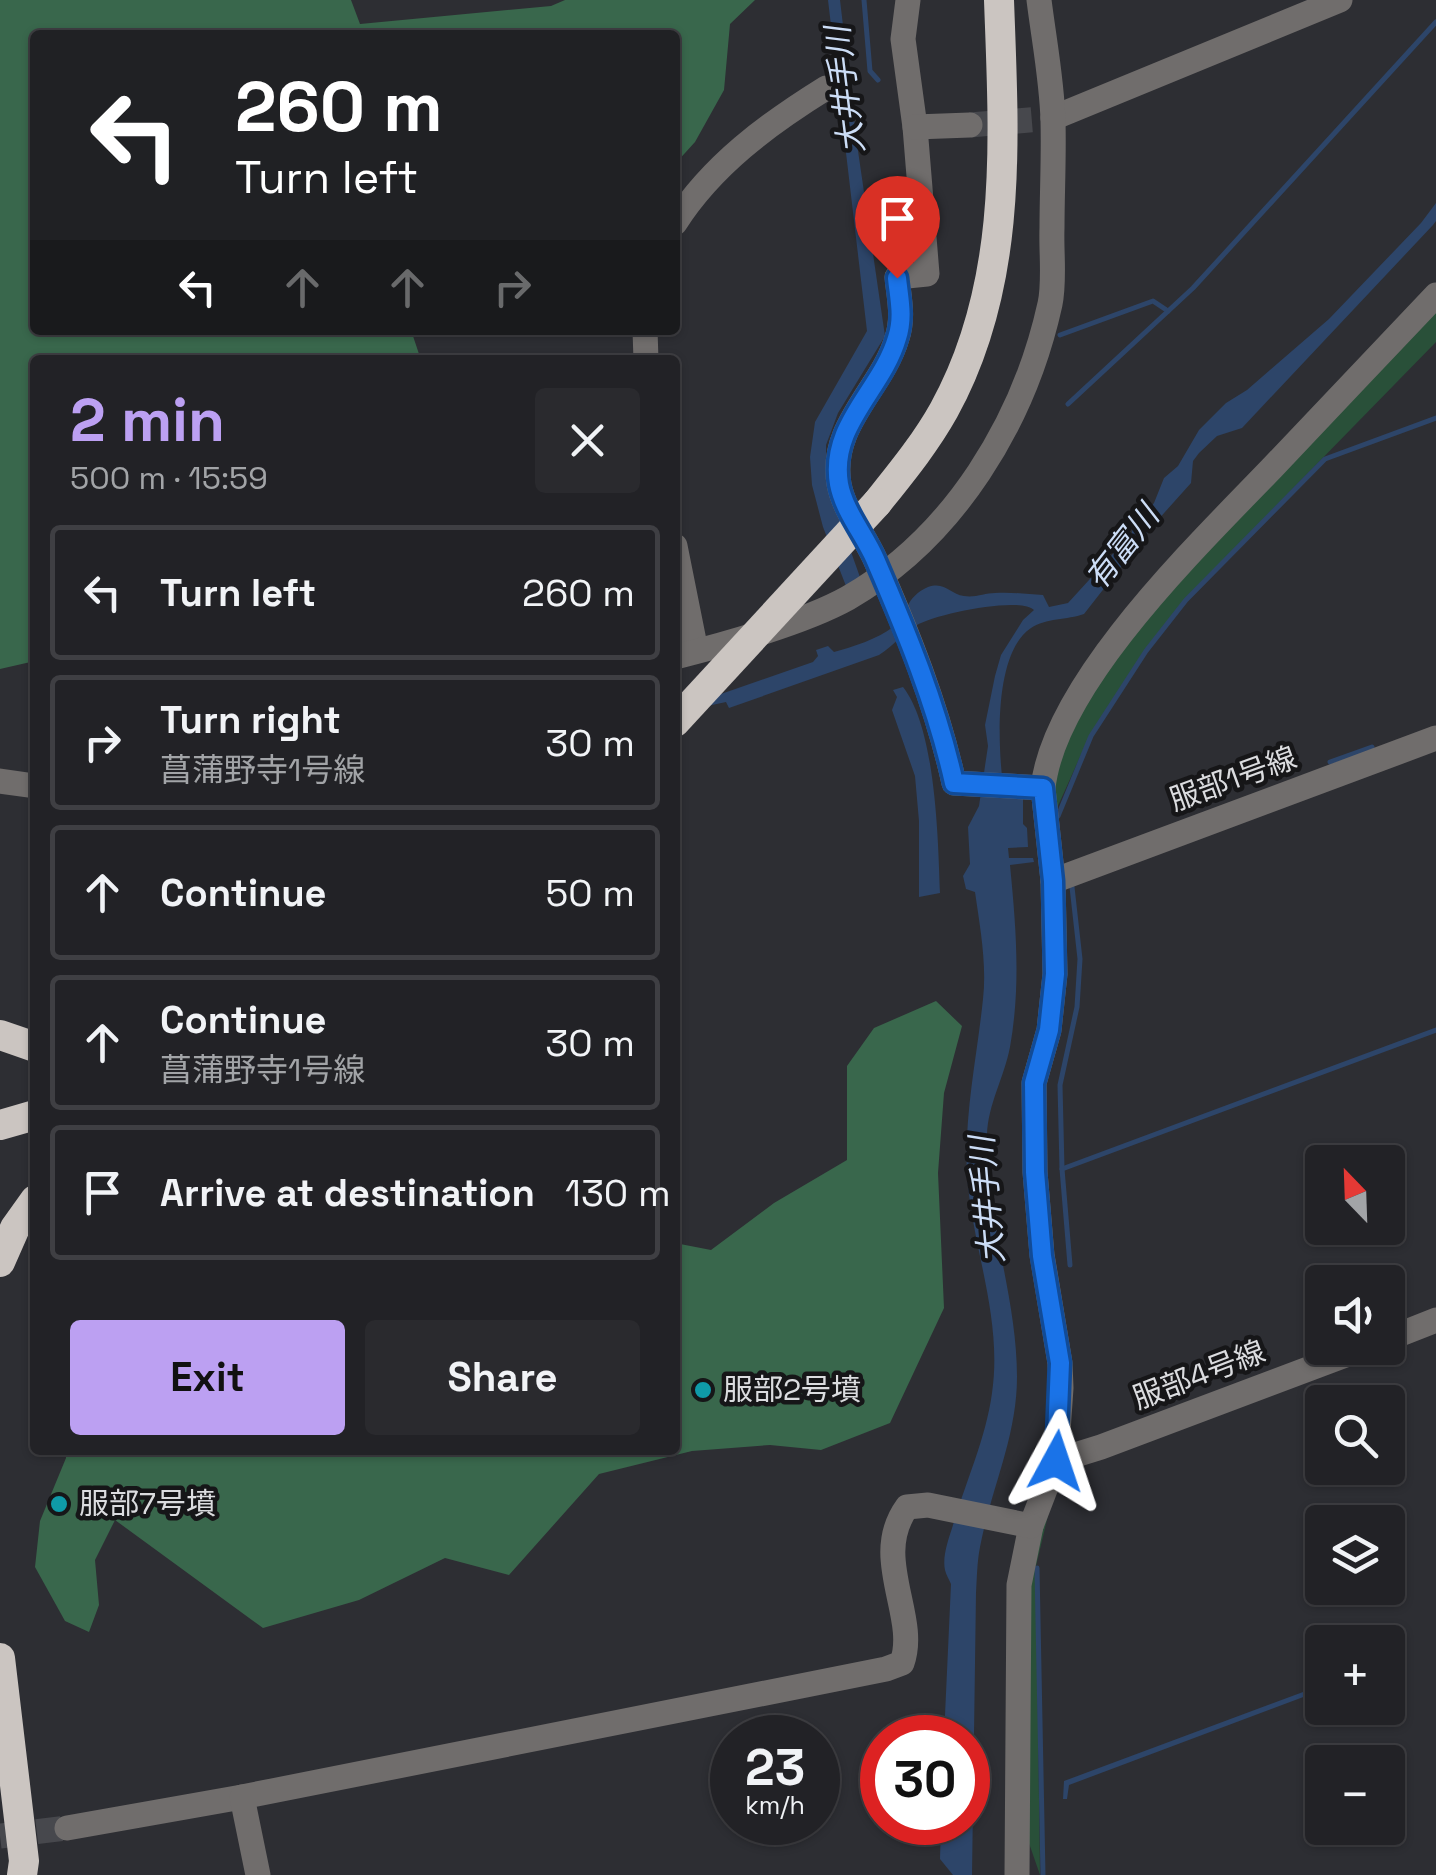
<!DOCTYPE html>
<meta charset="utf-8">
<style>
body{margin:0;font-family:"Space Grotesk","Noto Sans JP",sans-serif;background:#2a2a2e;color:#f1f3f6;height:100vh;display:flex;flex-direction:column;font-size:38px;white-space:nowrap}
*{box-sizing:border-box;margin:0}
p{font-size:32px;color:#a2a4a7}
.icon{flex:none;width:55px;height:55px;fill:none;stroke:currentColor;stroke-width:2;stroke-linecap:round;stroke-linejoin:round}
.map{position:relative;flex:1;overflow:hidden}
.details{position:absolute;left:30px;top:355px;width:650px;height:1100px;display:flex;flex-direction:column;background:#222226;border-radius:10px;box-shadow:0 2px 8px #0004,0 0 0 2px #3f3f43}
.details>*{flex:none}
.hud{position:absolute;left:30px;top:30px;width:650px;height:305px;border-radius:10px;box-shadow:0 2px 8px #0004,0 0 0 2px #3f3f43;background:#202124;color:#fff;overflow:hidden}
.needle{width:65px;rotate:337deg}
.fabs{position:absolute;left:1305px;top:1145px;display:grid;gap:20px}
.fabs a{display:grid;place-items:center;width:100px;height:100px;border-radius:10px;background:#222226;box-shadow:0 2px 8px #0004,0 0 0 2px #3f3f43;font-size:50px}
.speed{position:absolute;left:710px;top:1715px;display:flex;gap:20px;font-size:50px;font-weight:700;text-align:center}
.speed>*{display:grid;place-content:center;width:130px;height:130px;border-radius:50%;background:#222226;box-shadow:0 2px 8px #0004,0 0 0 2px #3f3f43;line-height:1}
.speed small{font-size:25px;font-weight:400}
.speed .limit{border:15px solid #d22;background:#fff;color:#111}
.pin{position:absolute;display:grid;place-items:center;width:85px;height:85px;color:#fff;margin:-102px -42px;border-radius:50% 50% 50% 0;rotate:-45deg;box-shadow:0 0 10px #0007}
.pin .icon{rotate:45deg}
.me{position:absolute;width:110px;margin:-55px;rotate:5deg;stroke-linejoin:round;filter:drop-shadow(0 0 8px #0008)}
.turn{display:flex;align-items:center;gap:35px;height:210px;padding:0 40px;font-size:45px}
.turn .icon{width:130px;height:130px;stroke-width:2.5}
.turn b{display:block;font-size:70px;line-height:85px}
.lanes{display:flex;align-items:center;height:95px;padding:0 40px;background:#0003;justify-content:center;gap:50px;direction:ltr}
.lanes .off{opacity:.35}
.round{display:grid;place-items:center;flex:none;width:105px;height:105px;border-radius:10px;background:#2a2a2e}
.summary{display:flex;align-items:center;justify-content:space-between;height:170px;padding:0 40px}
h1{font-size:60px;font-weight:700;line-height:75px;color:#bca0f2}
.primary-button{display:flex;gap:20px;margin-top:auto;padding:20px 40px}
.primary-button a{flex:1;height:115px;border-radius:10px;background:#bca0f2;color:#111;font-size:40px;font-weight:700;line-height:115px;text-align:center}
.primary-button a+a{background:#2a2a2e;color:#f1f3f6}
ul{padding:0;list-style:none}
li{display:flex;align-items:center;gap:30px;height:135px;margin:0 20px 15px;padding:0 20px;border:5px solid #3f3f43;border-radius:10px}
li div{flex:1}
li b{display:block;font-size:38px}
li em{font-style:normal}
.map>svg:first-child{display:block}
.green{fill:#295039}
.forest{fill:#39674c}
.water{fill:#2d4569}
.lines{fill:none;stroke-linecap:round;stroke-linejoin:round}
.stream{stroke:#2d4569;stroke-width:5}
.minor-tunnel{stroke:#47484d;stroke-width:25;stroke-dasharray:25 12;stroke-linecap:butt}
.minor{stroke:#706d6c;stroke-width:25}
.highway{stroke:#cbc5c1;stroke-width:30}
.highway-bridge{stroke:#cbc5c1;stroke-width:30}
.route-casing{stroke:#114b97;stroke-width:25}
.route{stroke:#1a73e8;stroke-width:18}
.culture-dot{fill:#0f9aa8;stroke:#161618;stroke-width:4}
.labels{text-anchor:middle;stroke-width:9;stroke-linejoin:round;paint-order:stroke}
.street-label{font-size:30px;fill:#dbdcdf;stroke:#161618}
.poi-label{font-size:30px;fill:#dbdcdf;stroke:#161618;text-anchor:start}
.water-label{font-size:32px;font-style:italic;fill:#ccddf6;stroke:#161618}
</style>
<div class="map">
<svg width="1436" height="1875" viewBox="0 0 1436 1875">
<rect width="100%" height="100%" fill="#2d2e33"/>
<g class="green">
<polygon points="1436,300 1436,342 1185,599 1144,651 1089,737 1057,808 1051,804 1056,751 1143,616"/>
<polygon points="1060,1465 1036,1566 1040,1875 1021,1820 1024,1585"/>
</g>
<g class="forest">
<polygon points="0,0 351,0 360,24 551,6 565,0 755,0 730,24 724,90 695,142 675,164 675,35 35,35 35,330 411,330 421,360 35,360 35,661 0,669"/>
<polygon points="936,1001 962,1026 944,1093 938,1173 944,1308 890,1423 821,1450 770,1445 692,1451 599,1474 509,1575 445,1558 359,1600 263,1628 115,1520 95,1560 99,1605 89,1632 65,1621 35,1567 40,1521 66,1458 66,1450 675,1450 675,1243 711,1250 774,1203 847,1160 847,1066 874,1028"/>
</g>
<g class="water">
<polygon points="828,0 840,0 857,144 885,336 838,413 826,445 826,465 839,518 861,580 846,586 823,527 812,485 810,457 815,422 867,331"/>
<path d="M1436,203V221L1433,225L1242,428L1217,436L1199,453L1193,461L1191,483L1156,522L1084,614C1067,620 1046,618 1031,628C995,652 998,738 1002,776L1023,792V824L1027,828L1028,847L1008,848L1009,858H1033L1034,862L1010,865C1016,927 1021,985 1010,1047C1004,1078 988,1104 987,1135C985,1217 1017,1295 1017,1377C1017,1437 991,1489 980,1547C977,1562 977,1578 976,1593L972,1875H953L940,1859L941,1823L968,1822V1738L944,1737L951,1584C949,1579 946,1575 945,1570C942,1556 949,1538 953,1525C966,1481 986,1438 992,1393C1003,1318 972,1248 967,1174C964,1115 977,1057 983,999C987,964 980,927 975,892L966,889L963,876L970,864L968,827L979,806L988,746L985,725L995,676L1001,655L1023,620L1034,610C1020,596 935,614 917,625C903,633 893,646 879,655L729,708L726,702L675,713L698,702L813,662L818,656L816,650L828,646L834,652C852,647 878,639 893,627C908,614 905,597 928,587C945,581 950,594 964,596C975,598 985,593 995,593C1011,592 1027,594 1043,595L1049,607L1068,603L1132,533L1133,520L1143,516L1154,503L1164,478L1178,466L1199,430L1226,403L1247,390L1329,319L1421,223Z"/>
<path d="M903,687C936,729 938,839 940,893L919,897V821L915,776L892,710L897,697L893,690Z"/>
<polygon points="1322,1685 1322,1690 1069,1785 1067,1799 1063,1799 1064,1781"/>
</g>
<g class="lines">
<g class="stream">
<polyline points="864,0 870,71 878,80"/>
<polyline points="1060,335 1153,301 1168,311"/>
<polyline points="1068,404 1193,288 1436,22"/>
<polyline points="1330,762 1372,747"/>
<polyline points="1058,816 1091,736 1146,651 1186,600 1325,459 1436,418"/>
<polyline points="1062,1169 1436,1030"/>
<polyline points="1070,1265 1062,1169 1060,1085 1077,1007 1080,959 1072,887"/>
<polyline points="1037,1568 1043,1875"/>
</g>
<g class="minor-tunnel">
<polyline points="970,125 1053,118"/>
<polyline points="0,1836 67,1828"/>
</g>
<g class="minor">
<path d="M908,0L903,39L915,127L927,274L897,277C899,298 904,317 897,338C882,389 829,425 839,484C844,511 864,534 875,559C907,631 937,706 954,783L1043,788L1053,881L1055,974L1049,1030L1034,1083L1035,1172L1042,1255L1060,1363L1061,1388L1056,1461L1031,1526L1019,1585L1017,1875"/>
<polyline points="1053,118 1340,0"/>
<polyline points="915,127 970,125"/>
<path d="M675,223C712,165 768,124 826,88"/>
<polyline points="645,330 646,360"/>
<polyline points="675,546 696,651"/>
<path d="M675,657C724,645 805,622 848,598C954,537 1024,422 1050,304C1055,281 1051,252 1052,228C1052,193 1054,157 1053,121C1052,81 1044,40 1039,0"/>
<polyline points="0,781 35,786"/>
<path d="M1043,788C1054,683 1200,543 1272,468C1327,410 1381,353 1436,295"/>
<polyline points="1053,881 1436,738"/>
<polyline points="1388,1339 1436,1320"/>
<polyline points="1056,1461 1101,1447 1364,1348"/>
<polyline points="67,1828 242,1797"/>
<path d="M258,1875L242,1797L886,1669L902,1663C919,1616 870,1558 907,1507L928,1505L1031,1526"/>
</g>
<g class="highway">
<path d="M877,503C901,473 925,444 944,410C1014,283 1004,139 999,0"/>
<polyline points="0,1035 35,1047"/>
<polyline points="0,1125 35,1115"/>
<polyline points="0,1262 15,1228 35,1200"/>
<polyline points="0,1658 24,1861 22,1875"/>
</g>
<polyline class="highway-bridge" points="675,722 877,503"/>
</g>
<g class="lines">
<g class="route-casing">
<path id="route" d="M897,278C899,298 904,317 897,338C882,390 829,425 839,484C844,511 864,534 875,559C906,631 937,706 954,783L1043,788L1053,881L1055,974L1049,1030L1034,1083L1035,1172L1042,1256L1060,1363L1056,1461"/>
</g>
<use href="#route" class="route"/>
</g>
<g class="culture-dot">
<circle cx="703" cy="1390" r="10"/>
<circle cx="59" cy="1504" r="10"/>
</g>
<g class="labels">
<g class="street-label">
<text transform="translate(1233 779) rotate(-20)" y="10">服部1号線</text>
<text transform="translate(1199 1375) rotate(-21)" y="10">服部4号線</text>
</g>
<g class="poi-label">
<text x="723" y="1400">服部2号墳</text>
<text x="79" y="1514">服部7号墳</text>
</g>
<g class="water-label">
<text transform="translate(845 90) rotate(-97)" y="11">大井手川</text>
<text transform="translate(1122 547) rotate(-52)" y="11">有富川</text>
<text transform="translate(987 1200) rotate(-95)" y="11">大井手川</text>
</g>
</g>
</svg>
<div class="fabs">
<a><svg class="needle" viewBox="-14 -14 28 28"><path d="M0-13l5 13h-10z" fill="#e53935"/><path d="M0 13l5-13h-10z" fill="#a2a4a7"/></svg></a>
<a><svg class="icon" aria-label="sound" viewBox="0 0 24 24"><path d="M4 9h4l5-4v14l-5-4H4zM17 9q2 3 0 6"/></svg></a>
<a><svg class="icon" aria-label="search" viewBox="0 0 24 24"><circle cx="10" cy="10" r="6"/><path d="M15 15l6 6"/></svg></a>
<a><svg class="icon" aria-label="layers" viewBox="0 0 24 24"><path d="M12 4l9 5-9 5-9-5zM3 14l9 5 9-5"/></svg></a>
<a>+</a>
<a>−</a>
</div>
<div class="speed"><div>23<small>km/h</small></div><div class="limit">30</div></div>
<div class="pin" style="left:897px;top:278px;background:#d93025"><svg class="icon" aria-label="arrive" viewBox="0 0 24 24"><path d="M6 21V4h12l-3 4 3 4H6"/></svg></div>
<svg class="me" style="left:1056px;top:1461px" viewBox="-20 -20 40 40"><path d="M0-17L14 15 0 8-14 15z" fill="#1a73e8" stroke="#fff" stroke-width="4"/></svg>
<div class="hud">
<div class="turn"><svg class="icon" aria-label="left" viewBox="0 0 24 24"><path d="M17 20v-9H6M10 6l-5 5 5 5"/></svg><div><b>260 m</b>Turn left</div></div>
<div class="lanes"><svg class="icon" aria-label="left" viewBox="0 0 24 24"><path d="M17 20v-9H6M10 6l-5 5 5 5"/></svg><svg class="icon off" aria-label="ahead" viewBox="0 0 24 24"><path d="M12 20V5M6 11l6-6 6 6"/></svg><svg class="icon off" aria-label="ahead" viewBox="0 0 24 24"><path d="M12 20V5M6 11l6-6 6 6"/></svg><svg class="icon off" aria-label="right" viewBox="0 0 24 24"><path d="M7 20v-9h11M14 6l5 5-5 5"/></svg></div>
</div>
<section class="details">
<div class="summary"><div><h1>2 min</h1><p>500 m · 15:59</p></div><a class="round"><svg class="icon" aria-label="close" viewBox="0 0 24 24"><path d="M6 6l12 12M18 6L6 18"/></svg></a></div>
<ul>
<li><svg class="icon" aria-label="left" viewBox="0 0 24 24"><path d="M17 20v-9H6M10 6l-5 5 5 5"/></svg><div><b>Turn left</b></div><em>260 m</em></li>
<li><svg class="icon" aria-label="right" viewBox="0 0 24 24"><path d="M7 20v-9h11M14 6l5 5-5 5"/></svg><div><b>Turn right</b><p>菖蒲野寺1号線</p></div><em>30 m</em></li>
<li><svg class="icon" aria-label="ahead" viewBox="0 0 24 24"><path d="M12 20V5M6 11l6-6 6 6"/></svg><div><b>Continue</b></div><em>50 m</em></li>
<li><svg class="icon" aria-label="ahead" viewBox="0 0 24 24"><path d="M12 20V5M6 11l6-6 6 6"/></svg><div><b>Continue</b><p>菖蒲野寺1号線</p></div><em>30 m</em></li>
<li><svg class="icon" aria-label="arrive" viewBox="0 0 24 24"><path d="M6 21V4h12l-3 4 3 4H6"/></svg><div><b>Arrive at destination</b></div><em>130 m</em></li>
</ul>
<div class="primary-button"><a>Exit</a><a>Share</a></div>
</section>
</div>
